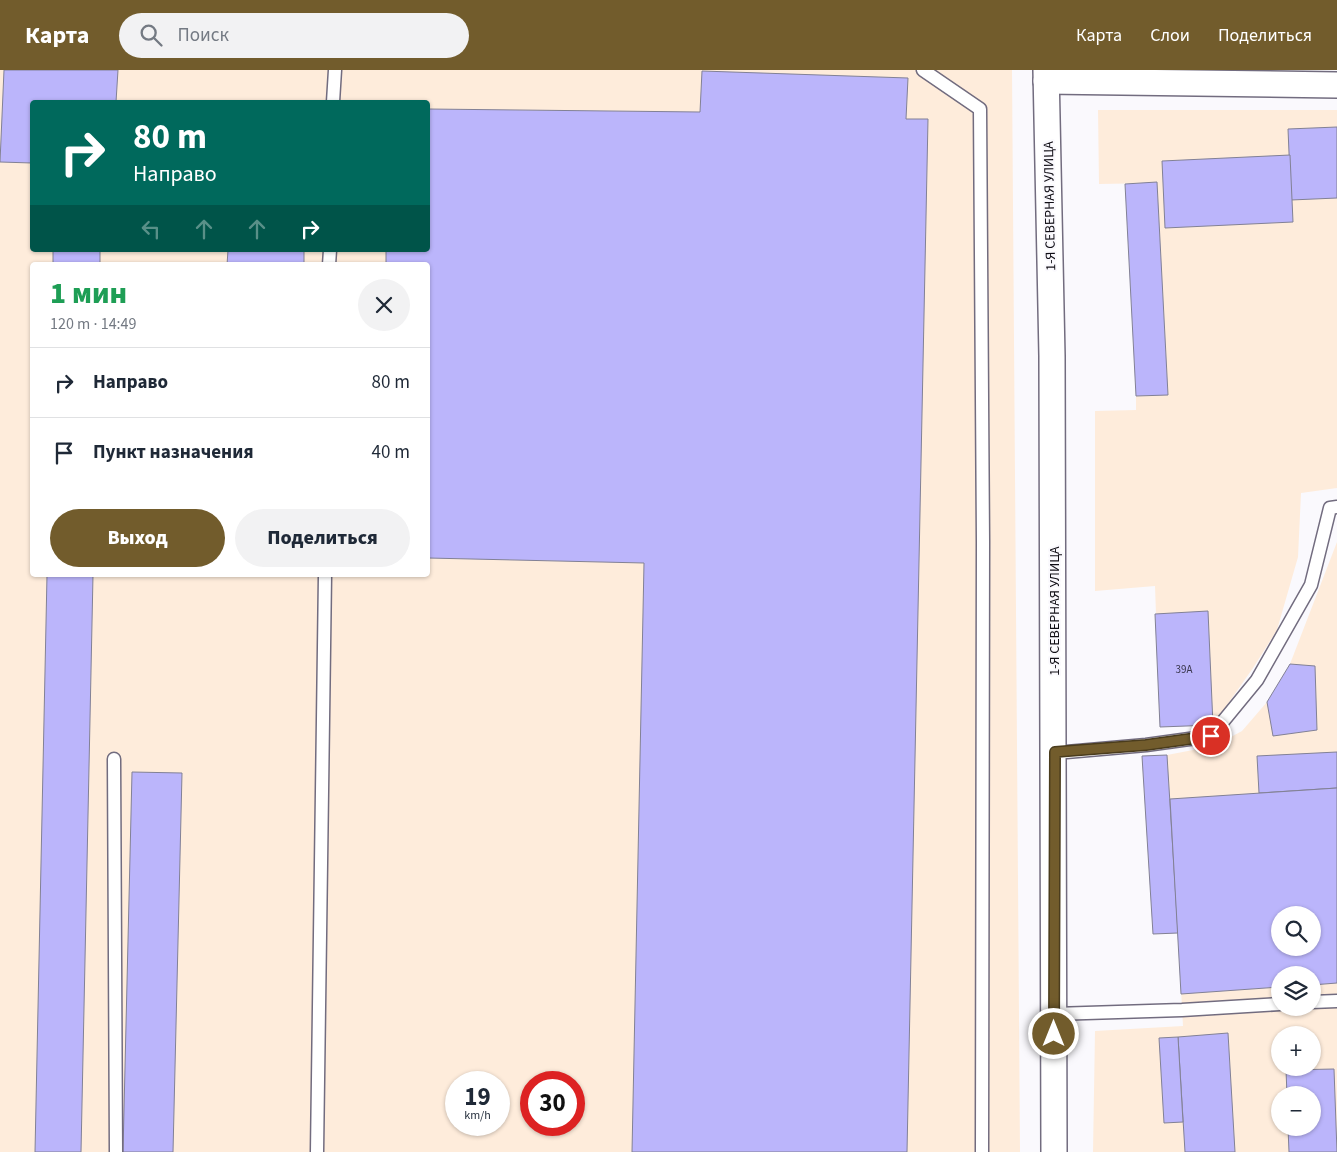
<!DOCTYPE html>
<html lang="ru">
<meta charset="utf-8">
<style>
body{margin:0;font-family:"Source Sans 3",sans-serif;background:#f2f2f3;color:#1f2937;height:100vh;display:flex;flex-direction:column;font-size:19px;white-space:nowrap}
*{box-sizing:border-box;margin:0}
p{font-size:16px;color:#747a83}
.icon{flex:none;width:28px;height:28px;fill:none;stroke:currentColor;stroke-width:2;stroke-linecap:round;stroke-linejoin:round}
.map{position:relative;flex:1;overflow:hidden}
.sheet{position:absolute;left:30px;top:192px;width:400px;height:315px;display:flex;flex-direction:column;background:#fff;border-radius:5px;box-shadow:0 1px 4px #0004}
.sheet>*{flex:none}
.top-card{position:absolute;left:30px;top:30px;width:400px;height:152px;border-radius:5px;box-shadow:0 1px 4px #0004;background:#00695c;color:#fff;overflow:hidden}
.buttons{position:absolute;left:1271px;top:836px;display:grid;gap:10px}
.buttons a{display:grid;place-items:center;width:50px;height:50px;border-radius:50%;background:#fff;box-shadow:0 1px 4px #0004;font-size:25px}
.speed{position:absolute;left:445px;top:1001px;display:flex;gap:10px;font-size:25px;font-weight:700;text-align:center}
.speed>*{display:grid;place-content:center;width:65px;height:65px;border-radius:50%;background:#fff;box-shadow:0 1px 4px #0004;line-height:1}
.speed small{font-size:12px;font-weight:400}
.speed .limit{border:8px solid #d22;background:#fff;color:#111}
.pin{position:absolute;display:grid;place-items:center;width:42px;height:42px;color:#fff;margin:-21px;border:2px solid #fff;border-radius:50%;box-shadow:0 1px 5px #0007}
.me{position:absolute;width:55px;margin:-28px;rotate:0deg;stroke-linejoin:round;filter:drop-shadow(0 0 4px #0008)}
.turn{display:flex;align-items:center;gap:18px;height:105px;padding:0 20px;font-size:22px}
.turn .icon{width:65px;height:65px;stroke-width:2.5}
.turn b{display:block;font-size:35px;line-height:42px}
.lanes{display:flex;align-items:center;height:48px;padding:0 20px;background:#0003;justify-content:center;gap:25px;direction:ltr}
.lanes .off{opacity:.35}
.round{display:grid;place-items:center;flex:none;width:52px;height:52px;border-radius:26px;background:#f2f2f3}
.headline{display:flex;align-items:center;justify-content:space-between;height:85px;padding:0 20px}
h1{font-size:30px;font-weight:800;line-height:38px;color:#1e9e55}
.cta{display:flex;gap:10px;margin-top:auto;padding:10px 20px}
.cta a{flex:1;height:58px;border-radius:30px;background:#725c2c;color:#fff;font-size:20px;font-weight:800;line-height:58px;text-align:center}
.cta a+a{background:#f2f2f3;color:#1f2937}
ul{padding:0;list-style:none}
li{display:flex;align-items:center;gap:15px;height:70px;padding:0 20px;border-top:1px solid #e0e1e3}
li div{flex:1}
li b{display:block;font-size:19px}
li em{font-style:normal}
header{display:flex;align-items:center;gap:30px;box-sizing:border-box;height:70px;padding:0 25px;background:#725c2c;color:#fff}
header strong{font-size:24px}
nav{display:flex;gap:28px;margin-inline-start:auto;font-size:18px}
.search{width:350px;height:45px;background:#f2f2f3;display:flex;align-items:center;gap:12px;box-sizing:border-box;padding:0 18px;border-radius:28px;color:#747a83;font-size:19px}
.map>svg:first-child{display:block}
.industrial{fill:#feecdb;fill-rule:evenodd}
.building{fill:#bbb5fb;stroke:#828195;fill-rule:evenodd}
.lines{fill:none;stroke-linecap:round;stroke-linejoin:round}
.service-casing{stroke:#726c7f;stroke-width:15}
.minor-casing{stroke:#726c7f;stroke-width:28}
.service{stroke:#fff;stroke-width:12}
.minor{stroke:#fff;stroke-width:25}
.route-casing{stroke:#4a3c1d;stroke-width:12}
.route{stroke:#725c2c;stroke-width:9}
.labels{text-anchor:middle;stroke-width:4;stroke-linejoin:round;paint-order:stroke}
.number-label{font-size:11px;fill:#3a374e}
.street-label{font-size:14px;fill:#0f0d14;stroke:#faf9fd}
</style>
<header>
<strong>Карта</strong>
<div class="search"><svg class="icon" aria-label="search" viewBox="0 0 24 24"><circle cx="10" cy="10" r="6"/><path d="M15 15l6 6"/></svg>Поиск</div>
<nav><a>Карта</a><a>Слои</a><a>Поделиться</a></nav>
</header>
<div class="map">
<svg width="1337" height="1082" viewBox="0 0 1337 1082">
<rect width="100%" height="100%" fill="#faf9fd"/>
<g class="industrial">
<path d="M0,0H1012L1020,1082H0ZM32,32H428V180H32ZM32,195H428V505H32ZM456,1012H499V1055H456ZM531,1012H574V1055H531Z"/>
<polygon points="1098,40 1337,40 1337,418 1301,423 1298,487 1277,560 1253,598 1213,655 1160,657 1155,516 1095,521 1095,341 1136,340 1136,326 1168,324 1157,113 1099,114"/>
<path d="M1337,472V1082H1093L1095,961L1183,956L1178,863L1153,864L1142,686L1167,685L1214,676L1242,661L1267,632L1290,594ZM1280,845H1312V878H1280ZM1280,905H1312V938H1280ZM1280,965H1312V998H1280ZM1280,1025H1312V1058H1280Z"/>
</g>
<g class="building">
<polygon points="4,0 118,0 116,32 32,32 32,93 0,92"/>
<polygon points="702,1 908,8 906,49 928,49 907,1082 632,1082 644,493 428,488 428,195 386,195 386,180 428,180 428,39 700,42"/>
<polygon points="1337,57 1337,128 1291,130 1288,59"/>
<polygon points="1290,85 1293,152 1165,158 1162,91"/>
<polygon points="1157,112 1168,325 1136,326 1125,114"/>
<rect x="53" y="180" width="47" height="15"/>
<polygon points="228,180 304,180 304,195 227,195"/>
<polygon points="47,505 93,505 81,1082 35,1082"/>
<polygon points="1208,541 1213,655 1160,657 1155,544"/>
<polygon points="1290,594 1315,596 1317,660 1273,666 1267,632"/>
<polygon points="1337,682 1337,718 1259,723 1257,686"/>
<polygon points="1167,685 1178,863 1153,864 1142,686"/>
<polygon points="132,702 182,703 173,1082 123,1082"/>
<path d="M1337,718V913L1312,915V905H1280V917L1181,924L1170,729ZM1280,845H1312V878H1280Z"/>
<polygon points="1228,963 1235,1082 1185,1082 1178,967"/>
<polygon points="1178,967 1183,1052 1164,1053 1159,968"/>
<polygon points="1334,999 1337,1082 1289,1082 1288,1058 1312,1058 1312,1025 1287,1025 1286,1000"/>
</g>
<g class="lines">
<g class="service-casing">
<g id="service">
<polyline points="923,0 980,39 983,472 982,1082"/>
<polyline points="333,32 335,0"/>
<polyline points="329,195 330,180"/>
<polyline points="1055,683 1146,675 1211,666 1257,610 1311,515 1330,438 1337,437"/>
<polyline points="114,689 116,1082"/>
<polyline points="1312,932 1337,931"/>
<polyline points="1054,944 1182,940 1280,934"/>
<polyline points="317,1082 325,505"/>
</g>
</g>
<g class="minor-casing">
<g id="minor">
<polyline points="1046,0 1052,286 1054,1082"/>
<polyline points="1046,11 1337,15"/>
</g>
</g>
<use href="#service" class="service"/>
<use href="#minor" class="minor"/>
</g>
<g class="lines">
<g class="route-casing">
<polyline id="route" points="1054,964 1055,682 1146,675 1211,666"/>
</g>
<use href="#route" class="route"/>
</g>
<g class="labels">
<g class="number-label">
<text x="1184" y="603">39А</text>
</g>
<g class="street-label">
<text transform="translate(1049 136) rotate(-91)" y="5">1-Я СЕВЕРНАЯ УЛИЦА</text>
<text transform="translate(1054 541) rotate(-90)" y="5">1-Я СЕВЕРНАЯ УЛИЦА</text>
</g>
</g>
</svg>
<div class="buttons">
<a><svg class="icon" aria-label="search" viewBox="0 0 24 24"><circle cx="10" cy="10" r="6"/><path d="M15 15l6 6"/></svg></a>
<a><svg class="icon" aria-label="layers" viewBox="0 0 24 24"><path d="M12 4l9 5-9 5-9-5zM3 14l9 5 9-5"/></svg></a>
<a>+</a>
<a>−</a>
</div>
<div class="speed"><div>19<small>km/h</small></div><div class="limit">30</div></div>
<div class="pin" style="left:1211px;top:666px;background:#d93025"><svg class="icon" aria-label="arrive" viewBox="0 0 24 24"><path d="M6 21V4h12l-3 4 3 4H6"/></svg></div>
<svg class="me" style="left:1054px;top:964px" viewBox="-20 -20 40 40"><circle r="17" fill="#725c2c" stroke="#fff" stroke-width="3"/><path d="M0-11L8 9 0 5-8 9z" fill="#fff"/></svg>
<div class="top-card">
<div class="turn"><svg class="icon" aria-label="right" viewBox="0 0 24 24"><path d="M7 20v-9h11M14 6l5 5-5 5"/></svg><div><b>80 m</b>Направо</div></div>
<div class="lanes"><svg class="icon off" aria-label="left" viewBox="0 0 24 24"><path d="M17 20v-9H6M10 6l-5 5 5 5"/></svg><svg class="icon off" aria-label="ahead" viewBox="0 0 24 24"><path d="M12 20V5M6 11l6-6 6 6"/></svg><svg class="icon off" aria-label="ahead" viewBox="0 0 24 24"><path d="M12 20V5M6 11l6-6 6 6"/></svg><svg class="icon" aria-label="right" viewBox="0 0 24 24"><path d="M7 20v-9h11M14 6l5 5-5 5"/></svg></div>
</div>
<section class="sheet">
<div class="headline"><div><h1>1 мин</h1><p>120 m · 14:49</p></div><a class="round"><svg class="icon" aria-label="close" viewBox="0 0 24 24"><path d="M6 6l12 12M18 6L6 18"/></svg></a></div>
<ul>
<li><svg class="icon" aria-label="right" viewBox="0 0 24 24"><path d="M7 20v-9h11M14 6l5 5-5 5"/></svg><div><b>Направо</b></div><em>80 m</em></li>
<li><svg class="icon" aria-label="arrive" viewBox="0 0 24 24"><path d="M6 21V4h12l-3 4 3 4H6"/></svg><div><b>Пункт назначения</b></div><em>40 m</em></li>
</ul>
<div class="cta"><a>Выход</a><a>Поделиться</a></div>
</section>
</div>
